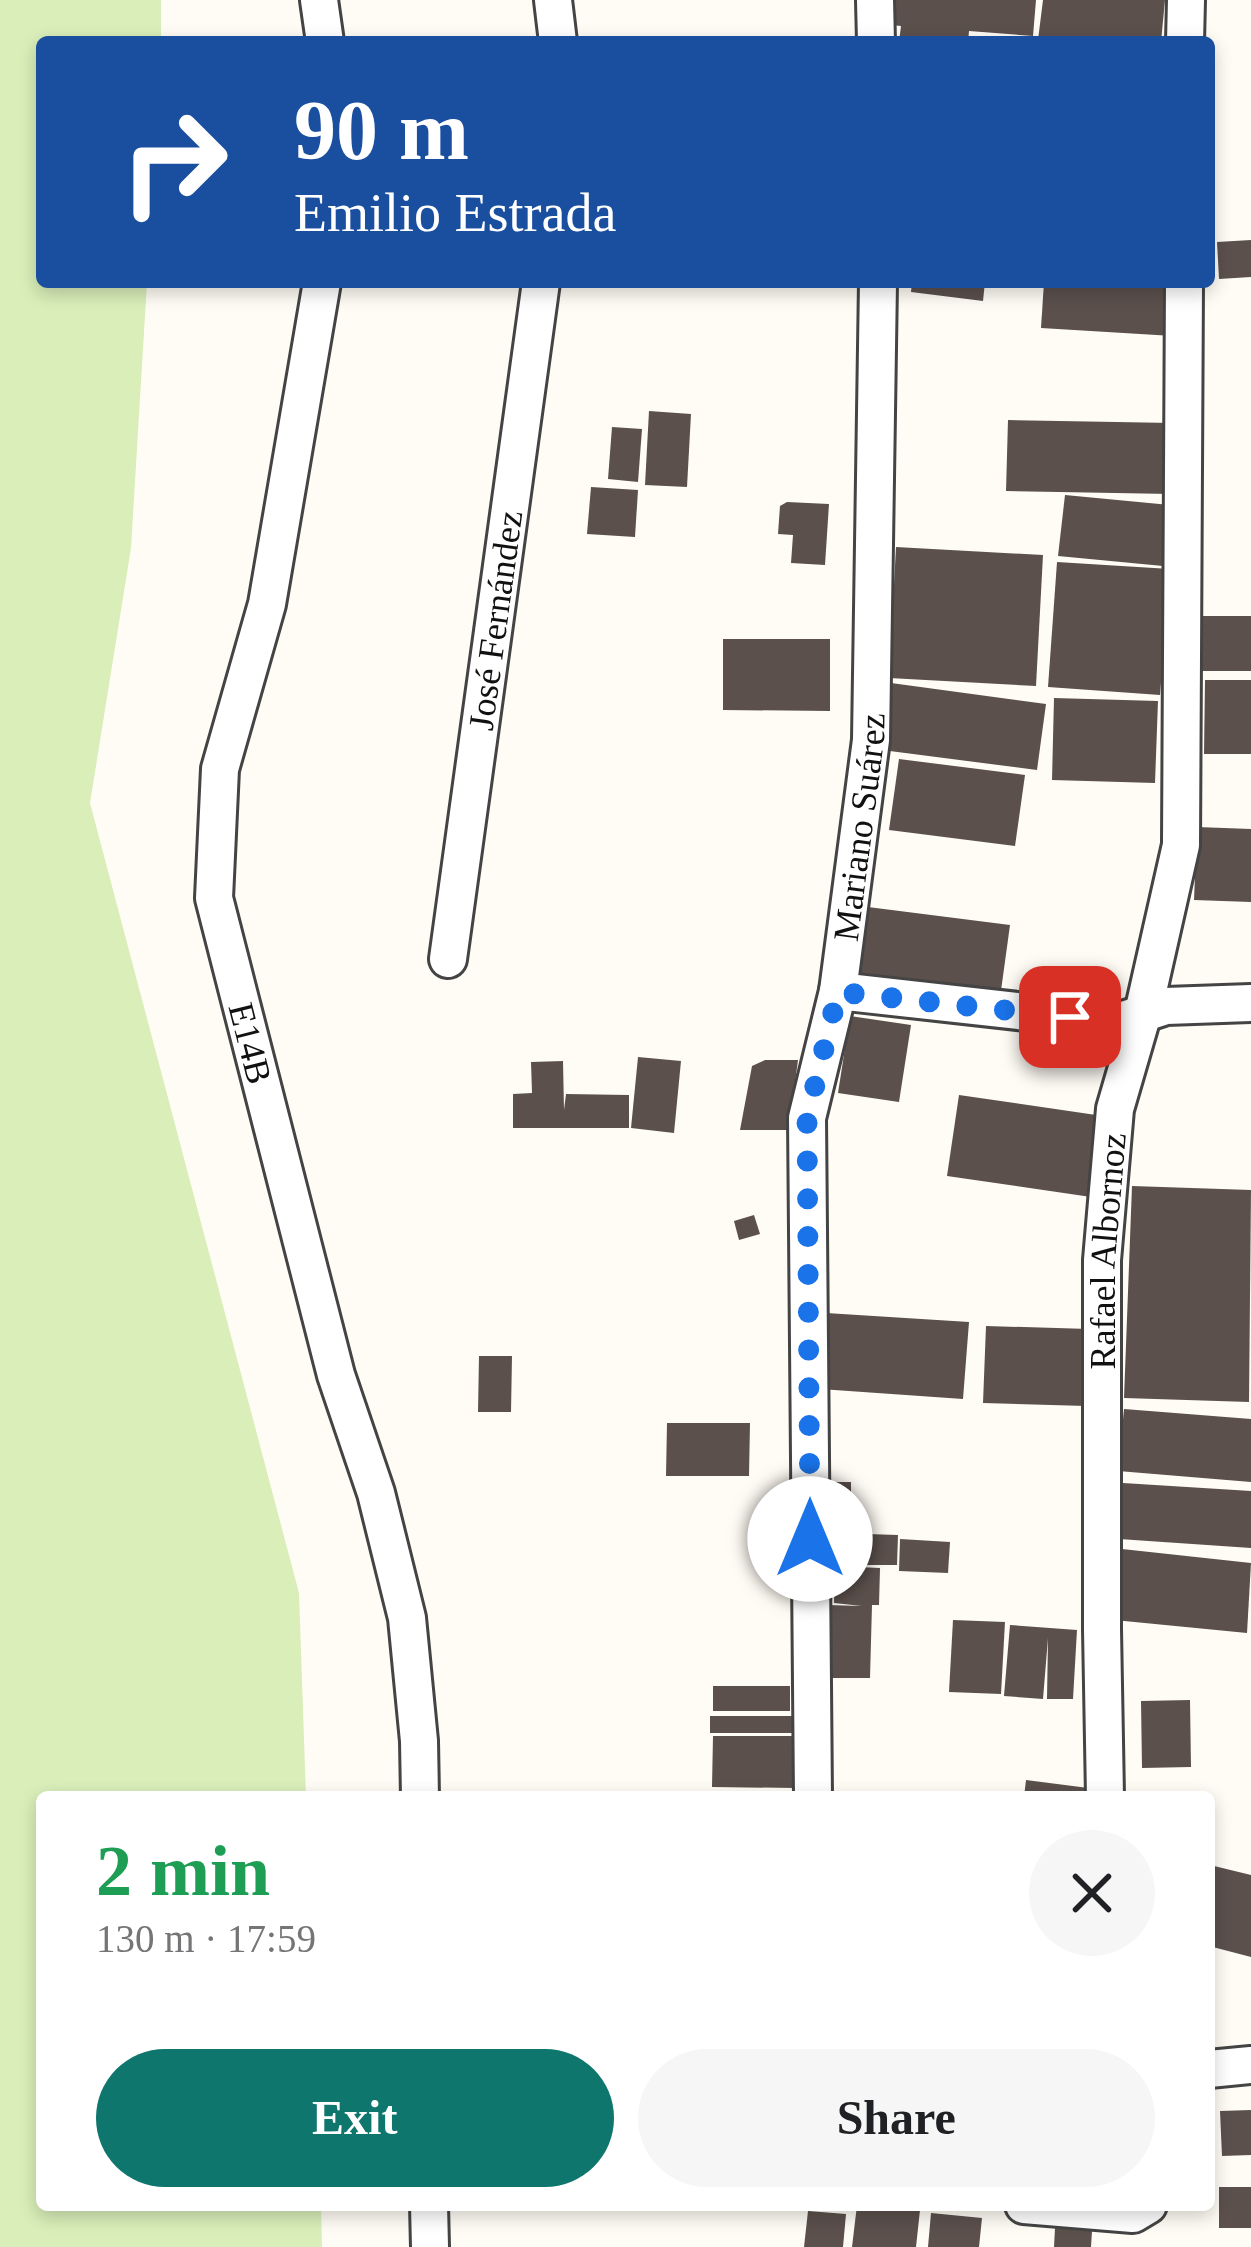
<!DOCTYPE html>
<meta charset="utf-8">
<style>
body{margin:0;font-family:Georgia,serif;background:#f6f6f6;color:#202124;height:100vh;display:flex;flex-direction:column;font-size:45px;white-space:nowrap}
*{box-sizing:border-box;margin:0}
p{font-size:39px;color:#757577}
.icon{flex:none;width:66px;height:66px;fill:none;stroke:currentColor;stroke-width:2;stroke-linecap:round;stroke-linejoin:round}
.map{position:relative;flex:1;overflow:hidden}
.sheet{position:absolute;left:36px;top:1791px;width:1179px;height:420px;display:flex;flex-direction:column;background:#fff;border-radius:12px;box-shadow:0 6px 18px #0003}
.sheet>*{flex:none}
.guide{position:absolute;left:36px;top:36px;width:1179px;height:252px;border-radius:12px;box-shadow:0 6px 18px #0003;background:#1a4fa0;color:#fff;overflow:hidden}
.pin{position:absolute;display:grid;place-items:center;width:102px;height:102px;color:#fff;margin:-51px;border-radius:24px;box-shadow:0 6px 18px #0006}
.me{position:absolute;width:132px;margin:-66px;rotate:0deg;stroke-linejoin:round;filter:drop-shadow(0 0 9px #0008)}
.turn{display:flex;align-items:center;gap:42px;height:252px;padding:0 60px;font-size:54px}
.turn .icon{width:156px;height:156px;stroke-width:2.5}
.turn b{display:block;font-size:84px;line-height:102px}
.round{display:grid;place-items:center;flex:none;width:126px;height:126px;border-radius:63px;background:#f6f6f6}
.overview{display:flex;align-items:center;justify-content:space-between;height:204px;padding:0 60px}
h1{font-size:72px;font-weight:600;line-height:90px;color:#1e9e55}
.button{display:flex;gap:24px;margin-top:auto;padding:24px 60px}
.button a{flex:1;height:138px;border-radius:72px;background:#0f766e;color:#fff;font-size:48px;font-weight:600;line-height:138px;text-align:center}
.button a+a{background:#f6f6f6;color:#202124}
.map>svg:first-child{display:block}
.green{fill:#d9eeb9}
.building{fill:#5b504c}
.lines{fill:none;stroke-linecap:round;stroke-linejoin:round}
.minor-casing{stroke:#444;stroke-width:42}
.minor{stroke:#fff;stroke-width:36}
.route{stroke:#1a73e8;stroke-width:21;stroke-dasharray:0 37.8}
.labels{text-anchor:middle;stroke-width:12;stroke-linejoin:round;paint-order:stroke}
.street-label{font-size:36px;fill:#111;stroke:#fff}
</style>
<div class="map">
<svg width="1251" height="2247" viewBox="0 0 1251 2247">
<rect width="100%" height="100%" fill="#fffcf5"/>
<polygon class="green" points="0,0 161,0 161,42 42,42 42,282 147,282 131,548 90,803 299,1593 306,1797 42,1797 42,2205 321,2205 322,2247 0,2247"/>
<g class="building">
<polygon points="893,0 1036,0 1033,36 969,31 968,42 899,42 901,26 891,25"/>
<polygon points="1043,0 1165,0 1161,42 1038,40"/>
<polygon points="1251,240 1251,277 1219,279 1217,242"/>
<polygon points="912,282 985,282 983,301 911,292"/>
<polygon points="1044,282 1177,282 1173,336 1041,328"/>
<polygon points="649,411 691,414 687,487 645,485"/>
<polygon points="1008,420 1173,423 1171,494 1006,491"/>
<polygon points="612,427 642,429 638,482 608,479"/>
<polygon points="591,487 638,490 635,537 587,534"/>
<polygon points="1065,495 1170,505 1163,566 1058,556"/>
<polygon points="787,502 829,504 825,565 791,563 793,535 778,534 780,506"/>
<polygon points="896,547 1043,555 1036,686 889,678"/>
<polygon points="1057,562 1170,569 1160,695 1048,687"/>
<polygon points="1202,616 1251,616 1251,671 1201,671"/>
<polygon points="723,639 830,639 830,711 723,710"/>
<polygon points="1205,680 1251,680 1251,754 1204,754"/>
<polygon points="891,683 1046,704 1037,770 882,750"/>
<polygon points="1054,698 1158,701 1155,783 1052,780"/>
<polygon points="899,759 1025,775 1015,846 889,830"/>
<polygon points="1197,827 1251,829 1251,902 1194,900"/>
<polygon points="868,907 1010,925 1000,998 858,979"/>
<polygon points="850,1016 911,1025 899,1102 838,1093"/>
<polygon points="638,1057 681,1061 674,1133 631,1128"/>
<polygon points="765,1060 798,1060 789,1130 740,1130 752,1066"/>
<polygon points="563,1061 564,1110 566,1094 629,1095 629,1128 513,1128 513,1094 532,1093 531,1062"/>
<polygon points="959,1095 1103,1116 1091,1197 947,1176"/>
<polygon points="1132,1186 1251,1190 1249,1402 1124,1398"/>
<polygon points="754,1215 760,1234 739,1240 734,1221"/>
<polygon points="826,1313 969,1322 963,1399 820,1389"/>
<polygon points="986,1326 1089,1329 1086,1406 983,1403"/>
<polygon points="479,1356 512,1356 511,1412 478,1412"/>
<polygon points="1124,1409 1251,1419 1251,1482 1118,1471"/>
<polygon points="667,1423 750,1423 749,1476 666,1476"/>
<polygon points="823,1482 851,1482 851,1527 822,1527"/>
<polygon points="1123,1483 1251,1491 1251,1548 1119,1539"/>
<polygon points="836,1533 898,1535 897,1565 835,1565"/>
<polygon points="900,1539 950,1542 948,1573 899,1571"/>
<polygon points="1122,1549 1251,1563 1247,1633 1114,1620"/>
<polygon points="835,1566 880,1568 879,1605 872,1605 870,1678 826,1678 827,1605 862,1606 834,1603"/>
<polygon points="953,1620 1005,1622 1001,1694 949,1692"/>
<polygon points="1010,1625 1077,1630 1073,1699 1047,1699 1048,1638 1043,1699 1004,1696"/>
<rect x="713" y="1686" width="77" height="25"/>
<polygon points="1190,1700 1191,1767 1142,1768 1141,1701"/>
<rect x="710" y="1716" width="83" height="17"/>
<polygon points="713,1736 795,1736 795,1788 712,1787"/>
<polygon points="1026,1780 1096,1789 1095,1797 1024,1797"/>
<polygon points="1210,1865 1251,1875 1251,1957 1209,1946"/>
<polygon points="1251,2110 1251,2155 1222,2156 1220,2111"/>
<rect x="1219" y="2187" width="32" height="41"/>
<polygon points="857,2205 920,2210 916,2247 852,2247"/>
<polygon points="808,2211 846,2214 843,2247 804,2247"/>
<polygon points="931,2213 982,2218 979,2247 928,2247"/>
<polygon points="1055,2228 1092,2231 1091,2247 1054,2247"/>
</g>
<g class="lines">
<g class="minor-casing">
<g id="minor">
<polyline points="319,0 325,42"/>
<polyline points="553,0 558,42"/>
<polyline points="875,0 876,42"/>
<polyline points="1185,42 1186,0"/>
<path id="s1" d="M322,282L267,604L220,769L214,898L336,1375L376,1493L407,1618L419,1741L420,1797"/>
<path id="s2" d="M448,959L541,282"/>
<polyline points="838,991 1117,1022 1166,1006 1251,1003"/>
<path id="s3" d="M813,1797L807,1118L838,991L871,740L878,282"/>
<path id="s4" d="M1105,1797L1102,1629V1260L1115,1109L1143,1013L1181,845L1184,282"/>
<polyline points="1209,2069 1251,2065"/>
<polyline points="429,2205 430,2247"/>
<polyline points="1024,2205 1133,2214 1148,2205"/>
</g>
</g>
<use href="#minor" class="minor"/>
</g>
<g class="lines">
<polyline class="route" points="810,1539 807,1118 838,992 1070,1017"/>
</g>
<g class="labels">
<g class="street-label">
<text dy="13" stroke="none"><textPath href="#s2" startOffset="342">José Fernández</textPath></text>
<text dy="13" stroke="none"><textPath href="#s3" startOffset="975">Mariano Suárez</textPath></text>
<text dy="13" stroke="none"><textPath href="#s1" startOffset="777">E14B</textPath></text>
<text dy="13" stroke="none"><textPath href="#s4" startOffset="546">Rafael Albornoz</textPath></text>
</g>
</g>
</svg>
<div class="pin" style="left:1070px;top:1017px;background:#d93025"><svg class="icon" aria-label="arrive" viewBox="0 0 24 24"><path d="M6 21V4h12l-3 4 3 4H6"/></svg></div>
<svg class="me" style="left:810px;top:1539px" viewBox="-20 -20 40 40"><circle r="19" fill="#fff"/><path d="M0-13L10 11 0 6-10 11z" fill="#1a73e8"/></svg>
<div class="guide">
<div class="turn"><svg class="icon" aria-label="right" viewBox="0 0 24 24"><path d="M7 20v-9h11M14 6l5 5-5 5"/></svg><div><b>90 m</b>Emilio Estrada</div></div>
</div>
<section class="sheet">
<div class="overview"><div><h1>2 min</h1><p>130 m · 17:59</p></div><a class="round"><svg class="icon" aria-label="close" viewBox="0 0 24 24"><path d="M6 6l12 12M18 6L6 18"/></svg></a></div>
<div class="button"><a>Exit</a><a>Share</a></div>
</section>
</div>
